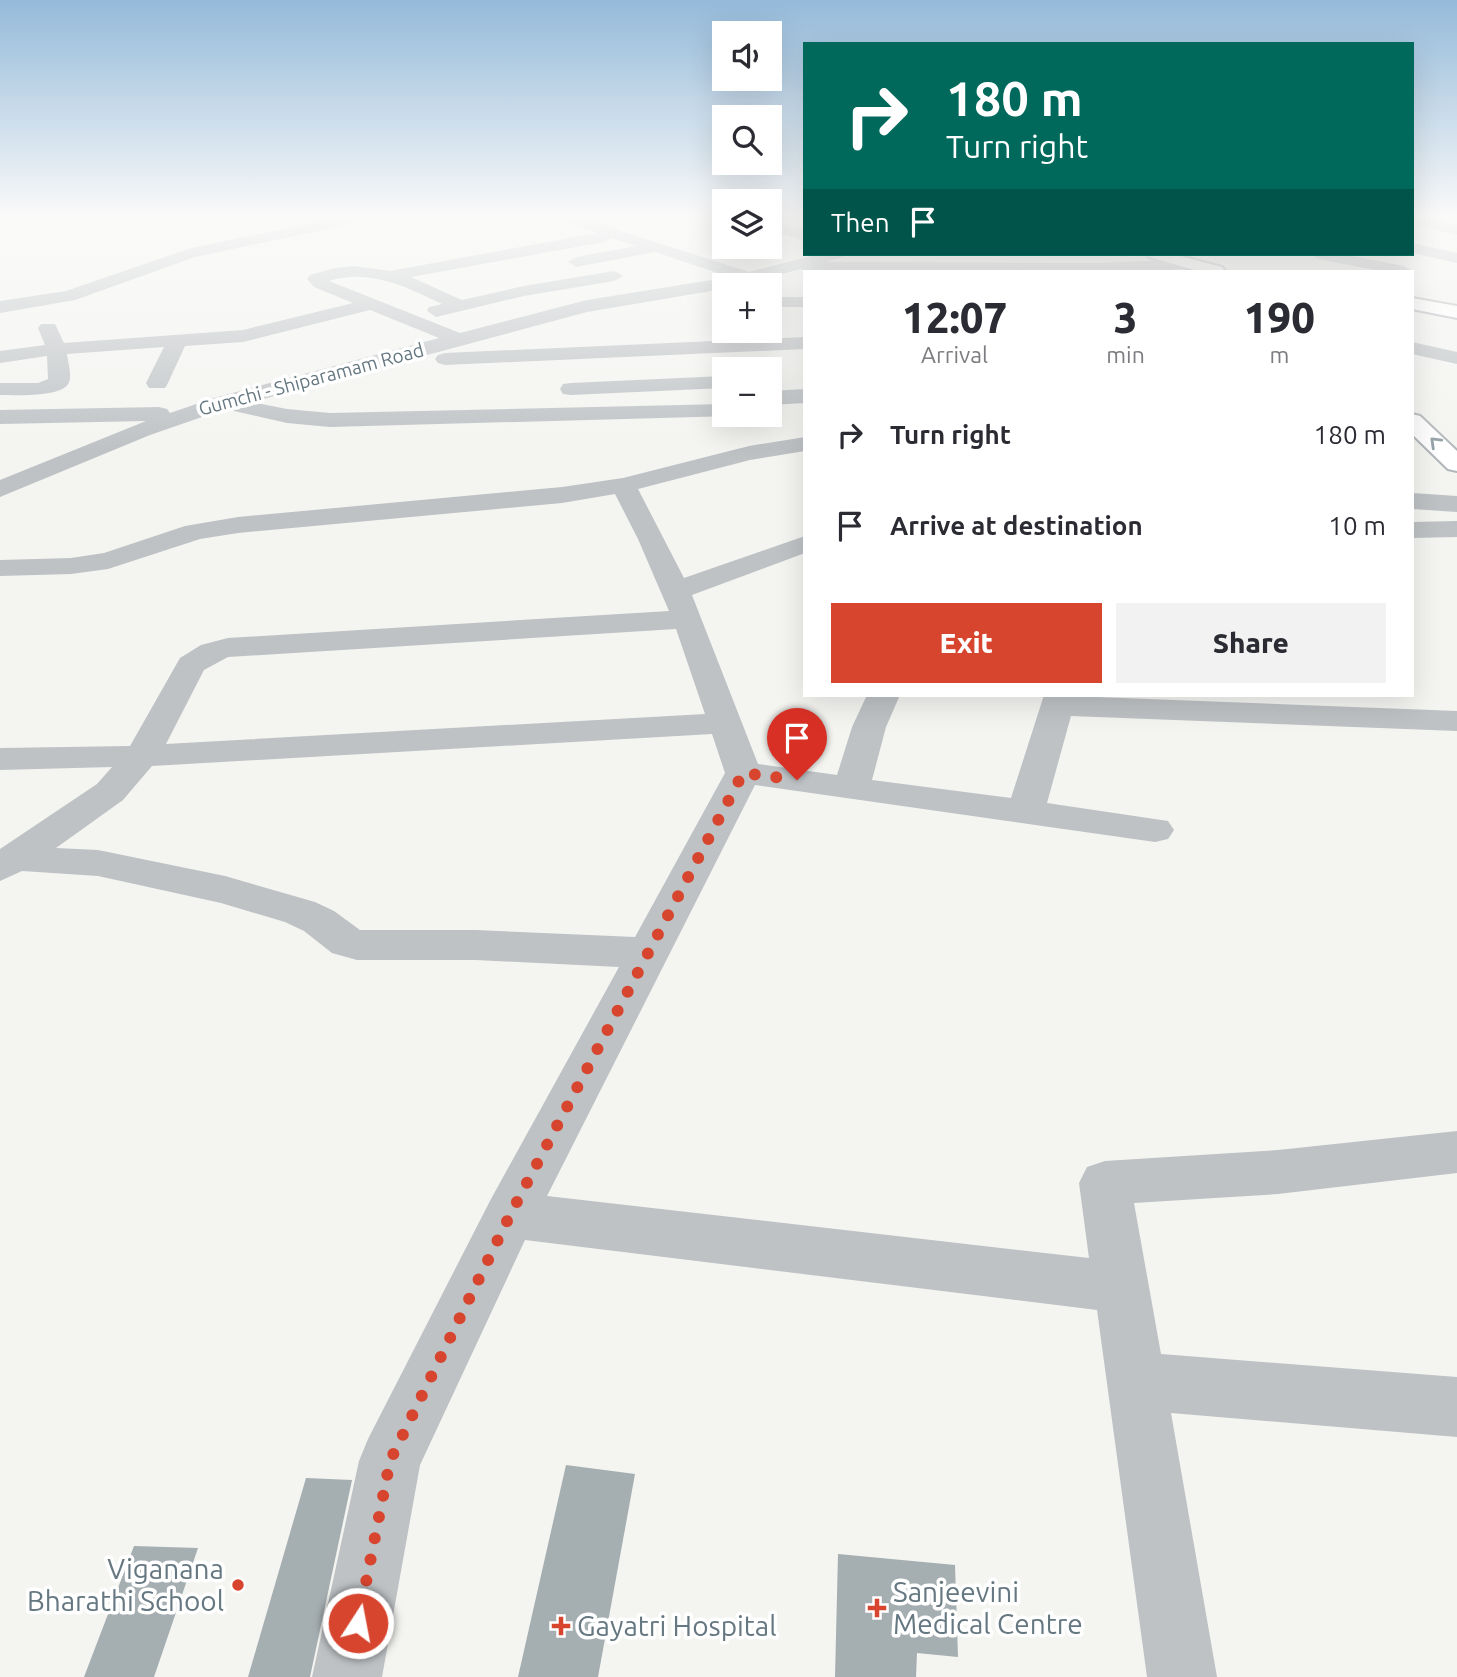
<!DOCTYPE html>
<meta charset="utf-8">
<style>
body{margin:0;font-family:Ubuntu,sans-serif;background:#f2f2f3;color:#2b2b33;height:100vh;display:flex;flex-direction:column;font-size:26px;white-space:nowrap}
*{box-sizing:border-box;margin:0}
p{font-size:23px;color:#7c7c81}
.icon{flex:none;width:38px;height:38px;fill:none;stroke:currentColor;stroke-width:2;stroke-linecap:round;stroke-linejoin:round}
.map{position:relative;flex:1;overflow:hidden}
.drawer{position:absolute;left:803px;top:270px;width:611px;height:427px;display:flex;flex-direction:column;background:#fff;border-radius:0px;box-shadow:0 7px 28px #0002}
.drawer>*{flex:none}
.top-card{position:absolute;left:803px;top:42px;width:611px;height:214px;border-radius:0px;box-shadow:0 7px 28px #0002;background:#00695c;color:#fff;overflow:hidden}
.fabs{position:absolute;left:712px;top:21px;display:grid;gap:14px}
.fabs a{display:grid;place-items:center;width:70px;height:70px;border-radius:0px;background:#fff;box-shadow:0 7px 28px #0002;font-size:35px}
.pin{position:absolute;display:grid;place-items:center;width:60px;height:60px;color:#fff;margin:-72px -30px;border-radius:50% 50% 50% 0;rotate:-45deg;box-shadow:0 0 7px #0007}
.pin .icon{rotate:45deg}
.me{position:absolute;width:77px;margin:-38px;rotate:11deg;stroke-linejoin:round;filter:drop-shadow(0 0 5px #0008)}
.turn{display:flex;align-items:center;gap:24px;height:147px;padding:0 28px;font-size:32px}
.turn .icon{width:91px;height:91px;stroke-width:2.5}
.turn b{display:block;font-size:49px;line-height:60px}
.then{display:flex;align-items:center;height:66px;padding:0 28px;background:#0003;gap:14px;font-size:26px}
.eta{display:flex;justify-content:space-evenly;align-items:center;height:119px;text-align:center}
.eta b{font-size:42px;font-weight:800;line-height:49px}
.button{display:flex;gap:14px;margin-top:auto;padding:14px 28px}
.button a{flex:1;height:80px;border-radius:0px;background:#d7452e;color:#fff;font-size:28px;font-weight:800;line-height:80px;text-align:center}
.button a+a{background:#f2f2f3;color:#2b2b33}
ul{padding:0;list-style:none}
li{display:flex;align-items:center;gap:21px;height:91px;padding:0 28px}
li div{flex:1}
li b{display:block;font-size:26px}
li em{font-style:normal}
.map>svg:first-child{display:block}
.building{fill:#a5aeb1}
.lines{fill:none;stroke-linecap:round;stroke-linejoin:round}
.major-casing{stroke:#b1b6b9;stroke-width:4}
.minor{fill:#bec2c5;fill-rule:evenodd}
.major{fill:#fff;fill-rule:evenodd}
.oneway{stroke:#93a0a6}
.route{stroke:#d7452e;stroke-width:12;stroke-dasharray:0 21.6}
.poi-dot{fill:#d7452e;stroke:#fff;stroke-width:2.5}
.labels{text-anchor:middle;stroke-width:7;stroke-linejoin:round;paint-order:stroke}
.far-street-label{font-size:19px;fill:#657780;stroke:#fff}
.near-poi-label{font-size:28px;fill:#657780;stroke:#fff;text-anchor:start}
</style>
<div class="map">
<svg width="1457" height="1677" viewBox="0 0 1457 1677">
<rect width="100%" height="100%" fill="#f4f4f1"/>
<g class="building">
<polygon points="566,1465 635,1474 598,1677 518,1677"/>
<polygon points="306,1478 352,1480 310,1677 248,1677"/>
<polygon points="134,1546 198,1548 154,1677 84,1677"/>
<polygon points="838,1554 955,1565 958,1657 917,1653 916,1677 835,1677"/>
</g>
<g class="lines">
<g class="major-casing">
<g id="major">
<polygon points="1147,254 1173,254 1222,267 1225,271 1198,271 1149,257"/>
<polygon points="1412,298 1457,306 1457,318 1412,309"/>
<polygon points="1412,414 1420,416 1457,451 1457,471 1448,469 1412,434"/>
</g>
</g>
<g class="minor">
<polygon points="346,216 377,216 370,220 195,257 75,300 0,313 0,301 66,291 191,248"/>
<path d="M552,216H575L749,272L819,254H845L843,257L826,262L1101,263L1192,259L1200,264L1192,269L1142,271H805L801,269L738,285H724L723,289L587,312L252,402L287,409L330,413L724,404V415L732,416L330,427L287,423L225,409L150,435L0,497V480L146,421L0,424V410L159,407L167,409L170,413L214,398L439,338L370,310L243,342L185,346L168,383L165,388H149L146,383L164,347L67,354C68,362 72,375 69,382C64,398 13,395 0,395V383H38L48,379L47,356L0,363V351L45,345L38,328L41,324H55L64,343L243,330L353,303L314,287L307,279L310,275L335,268L354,266L390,271L597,233ZM611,238L636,246L576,257L568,262L576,267L655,252L730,277L587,300L460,333L329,281C369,268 407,287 442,304L429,307L427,311L436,317L524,296L614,281L623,276L614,271L524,286L462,300L411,277L604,242Z"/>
<polygon points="724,216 724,223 714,217 714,216"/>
<polygon points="1412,216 1457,225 1457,235 1412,224"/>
<polygon points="770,220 805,231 805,241 770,230"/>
<polygon points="1412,243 1457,253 1457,263 1412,253"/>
<polygon points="1310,254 1342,254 1404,266 1413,271 1380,271 1318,259"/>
<rect x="770" y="297" width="35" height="10"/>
<polygon points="805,337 805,349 445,365 438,363 435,359 438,355 445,353"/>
<polygon points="1412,342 1457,352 1457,364 1412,354"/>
<polygon points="724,376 724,388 571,395 563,394 560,389 563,384 571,383"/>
<polygon points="805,389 805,403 770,405 770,391"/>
<path d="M805,437V451L750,460L638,489L684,578L805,536V553L692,595L758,764L837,775L852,727L867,695H900L886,727L872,780L1011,798L1044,695L1457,711V731L1071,716L1047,803L1168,821L1174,830L1168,839L1155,842L755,785L547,1196L1089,1258L1079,1183L1087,1167L1105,1161L1278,1150L1457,1131V1173L1278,1194L1134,1203L1161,1354L1457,1377V1437L1171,1413L1217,1677H1147L1097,1310L525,1240L420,1465L382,1677H312L359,1461L368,1439L491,1199L619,967L476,960H357L332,953L304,931L285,922L221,903L98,876L22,871L0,881V849L97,784L112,767L0,770V748L130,746L180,658L201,645L228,638L669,611L638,539L615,494L562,503L238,533L200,539L108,569L71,574L0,576V560L71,558L104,553L185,526L238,517L562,487L623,478L749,446ZM676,629L705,714L166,744L204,670L228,657ZM712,734L725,773L635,937L476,930H360L334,911L315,902L225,876L98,850L56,848L123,800L152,766Z"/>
<polygon points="1412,493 1457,496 1457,512 1412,509"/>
<polygon points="1457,521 1457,537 1412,538 1412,522"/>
</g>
<use href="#major" class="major"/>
</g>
<defs><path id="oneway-chevron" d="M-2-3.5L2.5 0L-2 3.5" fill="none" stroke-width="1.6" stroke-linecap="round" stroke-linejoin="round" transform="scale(1.75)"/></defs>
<use class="oneway" href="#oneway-chevron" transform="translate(1435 442) rotate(-136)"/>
<linearGradient id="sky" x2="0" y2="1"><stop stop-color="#94bada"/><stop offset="0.48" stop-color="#fafaf9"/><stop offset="1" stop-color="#fafaf9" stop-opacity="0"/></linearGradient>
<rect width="1457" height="451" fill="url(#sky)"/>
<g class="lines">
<polyline class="route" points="358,1623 390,1461 510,1215 743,773 797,780"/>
</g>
<g class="poi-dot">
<circle cx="238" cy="1585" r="7"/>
<path d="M873.5 1597.5h7v7h7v7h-7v7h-7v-7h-7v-7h7z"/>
<path d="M557.5 1615.5h7v7h7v7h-7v7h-7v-7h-7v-7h7z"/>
</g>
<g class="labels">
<g class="far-street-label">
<text transform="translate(311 379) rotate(-15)" y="7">Gumchi - Shiparamam Road</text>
</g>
<g class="near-poi-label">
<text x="224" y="1579" text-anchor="end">Viganana<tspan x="224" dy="32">Bharathi School</tspan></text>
<text x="893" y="1602">Sanjeevini<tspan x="893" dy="32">Medical Centre</tspan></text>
<text x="577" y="1636">Gayatri Hospital</text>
</g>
</g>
</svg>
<div class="fabs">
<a><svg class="icon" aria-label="sound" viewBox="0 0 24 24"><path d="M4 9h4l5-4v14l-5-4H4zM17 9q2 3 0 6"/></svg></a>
<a><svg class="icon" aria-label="search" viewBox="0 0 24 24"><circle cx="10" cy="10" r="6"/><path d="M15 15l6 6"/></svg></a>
<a><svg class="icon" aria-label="layers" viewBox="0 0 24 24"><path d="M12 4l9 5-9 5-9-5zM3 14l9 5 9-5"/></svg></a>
<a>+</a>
<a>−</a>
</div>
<div class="pin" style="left:797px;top:780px;background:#d93025"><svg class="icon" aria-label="arrive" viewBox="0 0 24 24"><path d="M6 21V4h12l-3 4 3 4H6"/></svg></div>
<svg class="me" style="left:358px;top:1623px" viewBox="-20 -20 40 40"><circle r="17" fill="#d7452e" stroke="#fff" stroke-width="3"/><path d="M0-11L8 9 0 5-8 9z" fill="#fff"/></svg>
<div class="top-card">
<div class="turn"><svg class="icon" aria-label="right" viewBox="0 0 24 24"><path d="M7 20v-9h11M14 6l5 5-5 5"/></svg><div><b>180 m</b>Turn right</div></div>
<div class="then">Then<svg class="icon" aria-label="arrive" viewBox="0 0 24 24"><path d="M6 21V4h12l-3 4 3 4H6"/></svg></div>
</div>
<section class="drawer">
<div class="eta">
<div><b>12:07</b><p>Arrival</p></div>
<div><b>3</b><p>min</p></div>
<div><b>190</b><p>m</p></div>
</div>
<ul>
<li><svg class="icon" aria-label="right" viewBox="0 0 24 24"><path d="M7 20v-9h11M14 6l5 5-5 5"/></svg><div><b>Turn right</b></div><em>180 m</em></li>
<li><svg class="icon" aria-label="arrive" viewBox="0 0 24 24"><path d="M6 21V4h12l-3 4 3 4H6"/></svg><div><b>Arrive at destination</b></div><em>10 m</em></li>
</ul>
<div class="button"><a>Exit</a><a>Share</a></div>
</section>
</div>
